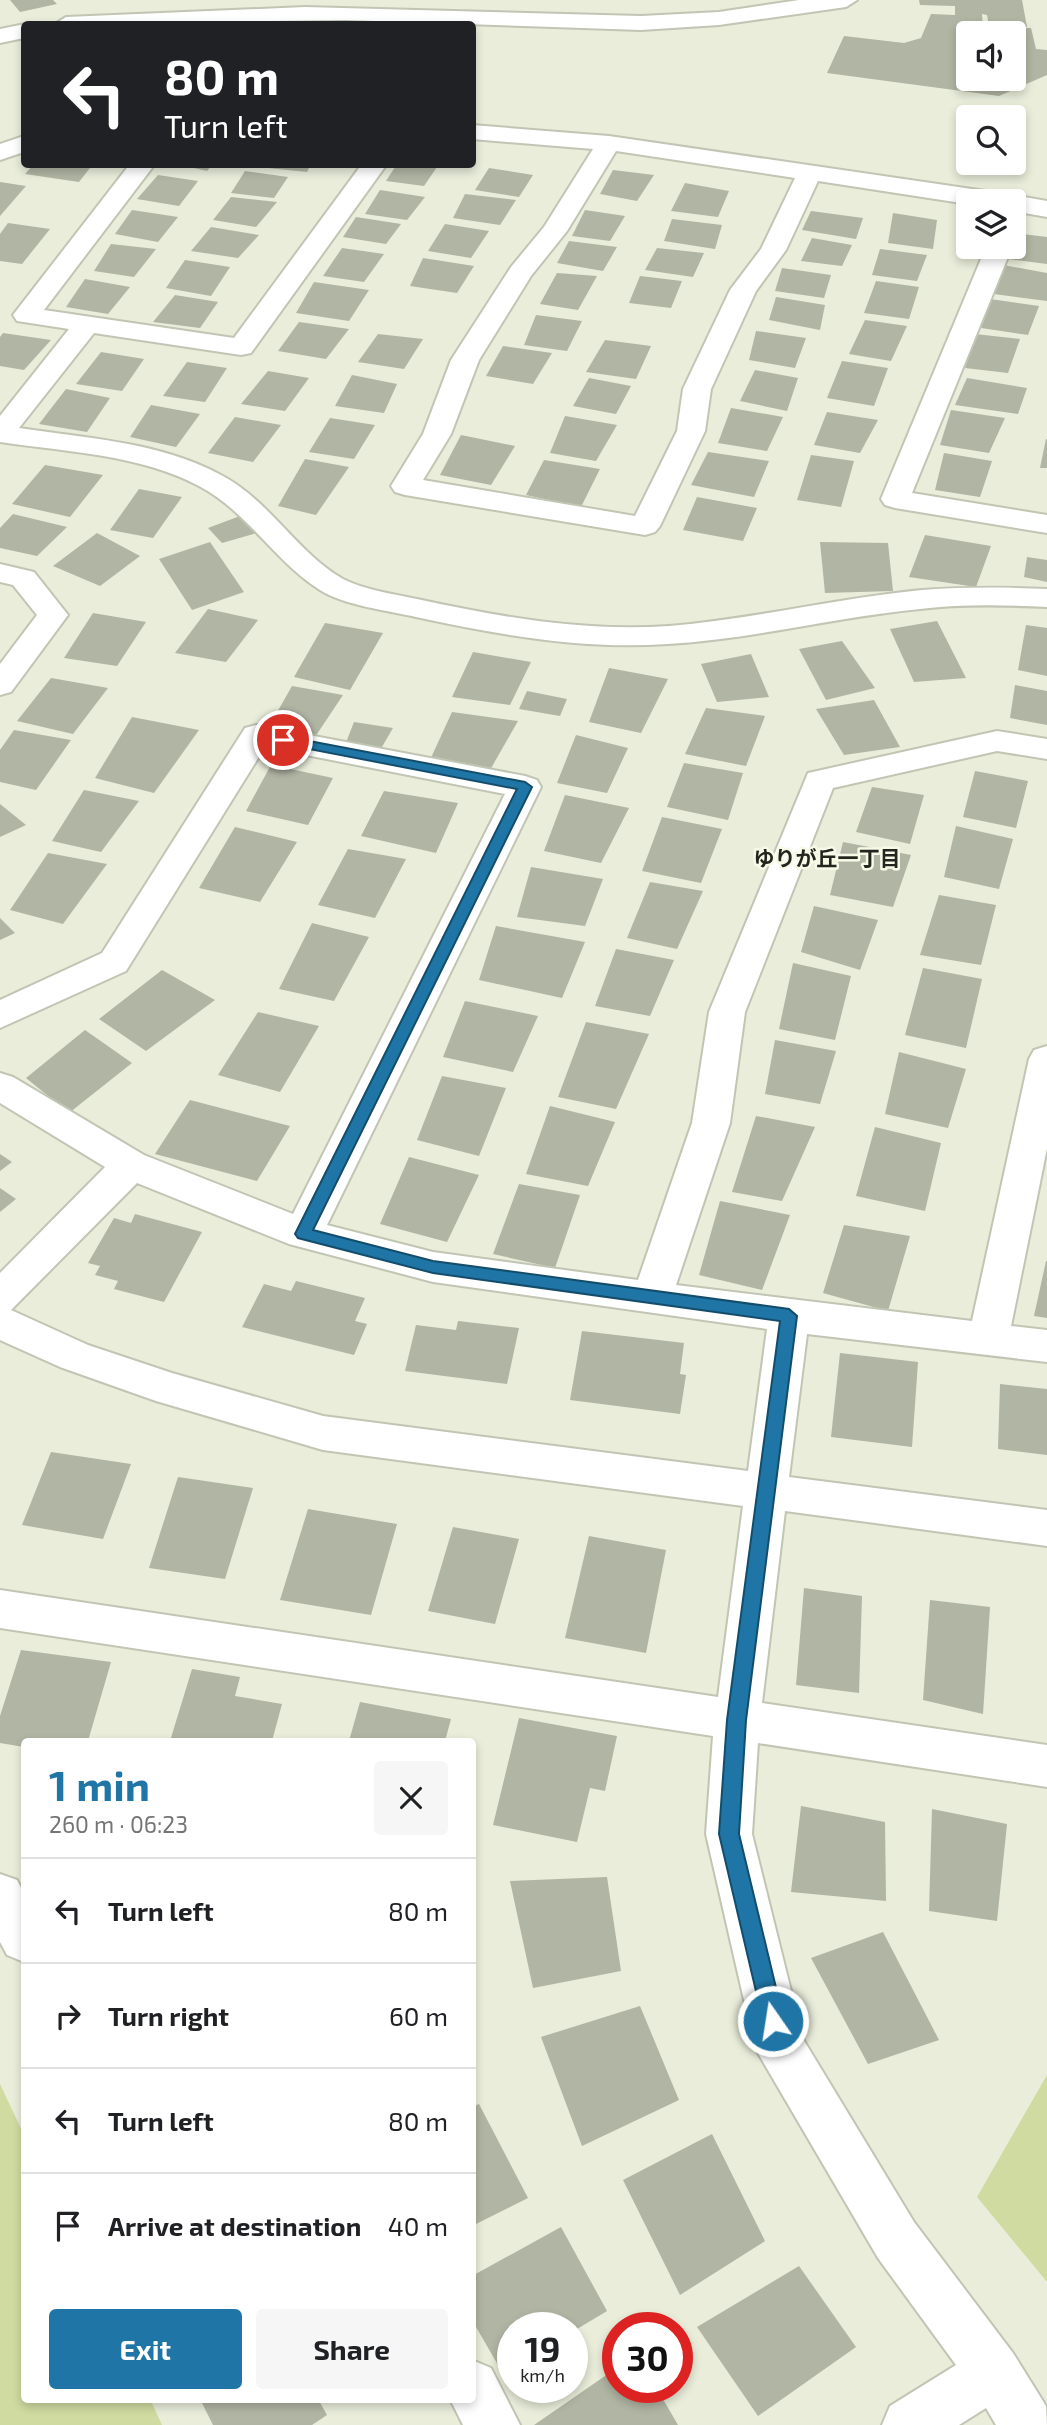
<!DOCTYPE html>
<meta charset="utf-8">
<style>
body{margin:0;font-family:"Exo 2","Noto Sans JP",sans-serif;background:#f6f6f6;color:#202124;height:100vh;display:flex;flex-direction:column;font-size:26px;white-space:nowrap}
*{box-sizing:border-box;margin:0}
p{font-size:23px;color:#757577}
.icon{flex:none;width:38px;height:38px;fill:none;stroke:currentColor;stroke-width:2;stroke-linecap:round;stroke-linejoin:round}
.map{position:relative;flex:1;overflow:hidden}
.panel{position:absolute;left:21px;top:1738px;width:455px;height:665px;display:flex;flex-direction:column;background:#fff;border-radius:7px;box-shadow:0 4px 10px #0003}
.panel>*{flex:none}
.top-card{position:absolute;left:21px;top:21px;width:455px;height:147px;border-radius:7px;box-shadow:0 4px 10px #0003;background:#202124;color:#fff;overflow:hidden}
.controls{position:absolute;left:956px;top:21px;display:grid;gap:14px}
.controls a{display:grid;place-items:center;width:70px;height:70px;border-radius:7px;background:#fff;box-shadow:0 4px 10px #0003;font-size:35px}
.speed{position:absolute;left:497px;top:2312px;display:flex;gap:14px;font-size:35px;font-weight:700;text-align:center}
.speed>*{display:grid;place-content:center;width:91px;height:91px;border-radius:50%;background:#fff;box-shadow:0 4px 10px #0003;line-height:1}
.speed small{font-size:18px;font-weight:400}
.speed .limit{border:10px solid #d22;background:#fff;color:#111}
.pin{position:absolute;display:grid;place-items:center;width:60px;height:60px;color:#fff;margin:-30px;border:4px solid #fff;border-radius:50%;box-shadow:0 2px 7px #0007}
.me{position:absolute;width:77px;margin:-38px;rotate:347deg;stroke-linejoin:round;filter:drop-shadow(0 0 5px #0008)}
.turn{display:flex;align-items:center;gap:24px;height:147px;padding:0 28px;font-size:32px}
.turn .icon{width:91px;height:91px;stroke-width:2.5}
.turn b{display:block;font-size:49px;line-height:60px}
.round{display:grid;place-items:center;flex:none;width:74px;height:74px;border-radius:7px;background:#f6f6f6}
.head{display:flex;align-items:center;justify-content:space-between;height:119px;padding:0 28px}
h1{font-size:42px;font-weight:700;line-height:52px;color:#1f76a6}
.cta{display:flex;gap:14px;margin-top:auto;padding:14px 28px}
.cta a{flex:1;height:80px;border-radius:7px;background:#1f76a6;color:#fff;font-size:28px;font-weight:700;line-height:80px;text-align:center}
.cta a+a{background:#f6f6f6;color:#202124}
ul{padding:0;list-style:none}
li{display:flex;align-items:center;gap:21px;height:105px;padding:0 28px;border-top:2px solid #e0e0e0}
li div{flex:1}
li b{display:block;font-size:26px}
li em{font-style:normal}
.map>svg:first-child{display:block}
.green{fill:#cfdba0}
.building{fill:#b1b5a3;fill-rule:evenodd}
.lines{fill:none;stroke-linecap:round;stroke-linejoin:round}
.minor-casing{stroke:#c1c5b3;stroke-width:4}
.minor{fill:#fff;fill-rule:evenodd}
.route{fill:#1f76a6;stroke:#144d6c;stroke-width:2}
.labels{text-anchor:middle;stroke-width:5;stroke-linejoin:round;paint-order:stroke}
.neighbourhood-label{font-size:21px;font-weight:bold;fill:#23251e;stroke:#f6fae7}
</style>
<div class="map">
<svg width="1047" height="2425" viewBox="0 0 1047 2425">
<rect width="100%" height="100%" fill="#e9edda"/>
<g class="green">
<polygon points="1047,2075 1047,2282 977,2197"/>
<polygon points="0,2084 24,2135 24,2399 150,2399 162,2425 0,2425"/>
</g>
<g class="building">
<polygon points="10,0 53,0 57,4 20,12"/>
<path d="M919,0H1022L1027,27L989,26L987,15L982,14L983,27L1031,28L1036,49L1047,50V75L999,96L827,73L844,36L904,43L921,38L931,14L955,15V6L920,5ZM968,33H1013V79H968Z"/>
<polygon points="34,164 93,164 79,182 25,174"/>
<polygon points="176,164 213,164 207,171"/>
<polygon points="260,164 311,164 307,172 258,167"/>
<polygon points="397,164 439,164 424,186 386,181"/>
<polygon points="489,168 533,175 519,197 475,190"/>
<polygon points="613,170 654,175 637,201 600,194"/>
<polygon points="245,171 288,177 274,198 231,193"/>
<polygon points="158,175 198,181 179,206 137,199"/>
<polygon points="0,182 26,186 0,216"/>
<polygon points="685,183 729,191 718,217 671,211"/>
<polygon points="380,190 425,197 407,220 365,214"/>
<polygon points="465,194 516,200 500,225 453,218"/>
<polygon points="231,197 277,202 256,227 213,220"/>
<polygon points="132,210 178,217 158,242 115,234"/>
<polygon points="585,210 625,216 610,241 572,236"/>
<polygon points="811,211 863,218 856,239 802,230"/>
<polygon points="893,213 937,220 933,249 888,243"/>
<polygon points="356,217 401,224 386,244 343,237"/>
<polygon points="672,219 722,225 715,249 664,241"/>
<polygon points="8,223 50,229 22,264 0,261 0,234"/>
<polygon points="445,224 489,231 471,258 428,251"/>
<polygon points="211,227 259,235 238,258 191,251"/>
<polygon points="1014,233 1047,237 1047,264 1008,259"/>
<polygon points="812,238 852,245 842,266 801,261"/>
<polygon points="569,241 617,247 603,271 557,263"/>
<polygon points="111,244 156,249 134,277 94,271"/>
<polygon points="342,248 384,254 364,282 323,276"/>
<polygon points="657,248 704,253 693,277 645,270"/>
<polygon points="880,249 927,255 917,281 872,275"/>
<polygon points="423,258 474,266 457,293 410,286"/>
<polygon points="185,260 230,267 211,296 166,288"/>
<polygon points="1003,265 1047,273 1047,301 994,294"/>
<polygon points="782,268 831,275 824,298 775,291"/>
<polygon points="557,273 597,276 578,310 540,304"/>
<polygon points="640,276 682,281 671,308 629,303"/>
<polygon points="85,279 130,287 108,314 66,307"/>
<polygon points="876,281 919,287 909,319 864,313"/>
<polygon points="314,282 369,290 349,321 296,313"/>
<polygon points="175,295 218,302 200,328 153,322"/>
<polygon points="776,297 825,305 820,330 769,320"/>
<polygon points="990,299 1039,306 1028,335 981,328"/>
<polygon points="536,315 582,321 567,351 524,345"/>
<polygon points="865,320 907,326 891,361 849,354"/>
<polygon points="299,322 349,329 326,359 278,351"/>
<polygon points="756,331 806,338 795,368 749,360"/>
<polygon points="3,333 51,340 24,370 0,366 0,337"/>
<polygon points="378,334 423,339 404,369 358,362"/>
<polygon points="975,334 1020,339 1008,373 965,368"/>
<polygon points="605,340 651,346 636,379 586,372"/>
<polygon points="503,346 552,353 533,384 486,376"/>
<polygon points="101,352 144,359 122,391 76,384"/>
<polygon points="842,361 888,368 874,406 827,398"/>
<polygon points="187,362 227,368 205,402 163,396"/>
<polygon points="755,370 798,378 787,411 740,401"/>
<polygon points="268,371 309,378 285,411 241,404"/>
<polygon points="352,375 397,384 384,413 335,406"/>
<polygon points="589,378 631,386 616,414 573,406"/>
<polygon points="967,378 1027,388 1018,414 955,405"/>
<polygon points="66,389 110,398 87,432 39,424"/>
<polygon points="151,405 200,414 176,447 130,437"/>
<polygon points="731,408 783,417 767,451 718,443"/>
<polygon points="951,410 1005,418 989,453 940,445"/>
<polygon points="827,412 878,420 860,453 814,445"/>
<polygon points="565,416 617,425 596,461 550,453"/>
<polygon points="235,417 281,425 253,462 208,453"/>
<polygon points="330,418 375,425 354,459 309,452"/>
<polygon points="461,435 515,446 491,485 440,475"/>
<polygon points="1046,439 1047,439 1047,468 1040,468"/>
<polygon points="708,452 769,461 754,497 691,485"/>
<polygon points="944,453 992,461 980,497 935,490"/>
<polygon points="811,455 854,461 841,507 797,500"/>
<polygon points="305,459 349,467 316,515 278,506"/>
<polygon points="544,460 600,469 581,507 526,495"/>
<polygon points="45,465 103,475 70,517 12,504"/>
<polygon points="139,489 182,497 153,538 110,530"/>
<polygon points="697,497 757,508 743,541 683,530"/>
<polygon points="13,514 67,527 37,556 0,548 0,528"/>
<polygon points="240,516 257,533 222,543 208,528"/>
<polygon points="97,533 140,556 100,586 53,566"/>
<polygon points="925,535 991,546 976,587 909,577"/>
<polygon points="210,542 244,592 192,610 159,559"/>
<polygon points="820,542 888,543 893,591 825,593"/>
<polygon points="1027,557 1047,560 1047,582 1024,577"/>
<polygon points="208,609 258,620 226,662 175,653"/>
<polygon points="93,613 146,622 117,666 64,658"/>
<polygon points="937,621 966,678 914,682 890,629"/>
<polygon points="325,623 383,633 350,690 294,677"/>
<polygon points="1026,625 1047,628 1047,676 1018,670"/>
<polygon points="842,641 875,688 826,700 799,649"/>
<polygon points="473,652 531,662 510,705 452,697"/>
<polygon points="751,654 769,697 717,702 701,664"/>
<polygon points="609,668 668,679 641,733 589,722"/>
<polygon points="51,678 108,688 73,734 17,721"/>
<polygon points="1015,685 1047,691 1047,725 1010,718"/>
<polygon points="292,686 343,695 313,740 267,730"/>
<polygon points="527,691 567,699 560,716 519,709"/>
<polygon points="874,700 900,747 844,755 816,709"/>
<polygon points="706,708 765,716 746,766 685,754"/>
<polygon points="452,712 518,721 490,770 430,760"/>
<polygon points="132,717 199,730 154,793 95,778"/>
<polygon points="354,722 393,728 379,752 345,745"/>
<polygon points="14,730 71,740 36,790 0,782 0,750"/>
<polygon points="576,735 628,748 607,793 557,783"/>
<polygon points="684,763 743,773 728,820 667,807"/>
<polygon points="271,765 333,778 308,825 246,811"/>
<polygon points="975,771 1028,781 1016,828 963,817"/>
<polygon points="872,787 924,795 910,844 856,832"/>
<polygon points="84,790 139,801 101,852 52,841"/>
<polygon points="384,791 458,803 436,853 361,836"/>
<polygon points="565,795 629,808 601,863 544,851"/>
<polygon points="0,804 26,825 0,837"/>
<polygon points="662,817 722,829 701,883 642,871"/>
<polygon points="956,826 1013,839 999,889 944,877"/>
<polygon points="235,827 297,842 260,902 199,888"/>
<polygon points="843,842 911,855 893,907 830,895"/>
<polygon points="348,849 406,859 375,918 318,905"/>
<polygon points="48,853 107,864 63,924 10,910"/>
<polygon points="531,867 603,879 585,926 517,917"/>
<polygon points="650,882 703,891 677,949 627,938"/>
<polygon points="939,895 996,905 981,965 920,955"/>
<polygon points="814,906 878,920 860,970 801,952"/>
<polygon points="0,918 15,933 0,940"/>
<polygon points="312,923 369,937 334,1001 279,989"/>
<polygon points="496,926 585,942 562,998 479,980"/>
<polygon points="616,949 674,960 650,1016 595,1006"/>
<polygon points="793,963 851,976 835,1040 779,1029"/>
<polygon points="923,968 982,979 966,1048 905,1035"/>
<polygon points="162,970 215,1000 146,1051 99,1019"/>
<polygon points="465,1001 538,1016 513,1072 443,1057"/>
<polygon points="258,1012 319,1026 280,1092 218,1075"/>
<polygon points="586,1022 649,1034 616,1109 558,1097"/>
<polygon points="85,1030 132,1063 69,1113 26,1078"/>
<polygon points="775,1040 836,1051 820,1104 765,1094"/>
<polygon points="899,1052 966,1069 948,1128 885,1114"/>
<polygon points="442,1076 506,1088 479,1156 417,1140"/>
<polygon points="190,1100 290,1126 257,1181 155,1154"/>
<polygon points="550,1106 615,1122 588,1186 526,1174"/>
<polygon points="756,1116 815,1127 782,1201 732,1192"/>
<polygon points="875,1127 941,1143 925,1211 856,1196"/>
<polygon points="0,1154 12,1162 0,1171"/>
<polygon points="409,1157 479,1175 447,1242 380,1224"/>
<polygon points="519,1184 580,1195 555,1268 493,1254"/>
<polygon points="0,1188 16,1199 0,1212"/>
<polygon points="720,1201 790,1215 762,1290 699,1275"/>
<polygon points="135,1214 202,1232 164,1302 114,1289 118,1281 95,1275 100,1266 88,1263 114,1218 131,1223"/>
<polygon points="844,1225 910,1236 888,1311 823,1293"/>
<polygon points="1046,1261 1047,1261 1047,1318 1034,1316"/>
<polygon points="296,1281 365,1298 355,1321 367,1324 354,1355 242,1327 264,1284 291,1291"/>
<polygon points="458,1321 519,1328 507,1384 405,1371 416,1325 456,1330"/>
<polygon points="582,1331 684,1343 680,1374 686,1375 680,1414 570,1400"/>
<polygon points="840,1353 918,1362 912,1447 831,1437"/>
<polygon points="1000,1384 1047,1389 1047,1455 998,1449"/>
<polygon points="51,1452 131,1464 103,1539 22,1525"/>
<polygon points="178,1477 253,1488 225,1579 149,1568"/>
<polygon points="308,1509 397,1524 371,1615 280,1600"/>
<polygon points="453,1527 519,1539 495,1624 428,1611"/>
<polygon points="589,1536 666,1550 646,1653 565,1638"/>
<polygon points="804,1588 862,1596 859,1693 796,1685"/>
<polygon points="930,1600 990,1607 983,1714 923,1700"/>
<polygon points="21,1650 111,1662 88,1741 24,1741 24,1747 0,1743 0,1716"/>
<polygon points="192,1669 240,1677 235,1696 282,1704 272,1741 170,1741"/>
<polygon points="360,1702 451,1719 445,1741 349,1741"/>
<polygon points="519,1718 617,1736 605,1791 590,1788 577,1842 493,1825"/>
<polygon points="801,1806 885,1822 886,1901 791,1892"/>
<polygon points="932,1809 1007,1824 997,1921 929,1911"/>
<polygon points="607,1877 621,1971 533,1988 510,1881"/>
<polygon points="883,1932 939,2040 868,2064 811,1958"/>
<polygon points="640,2006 679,2100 582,2146 541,2037"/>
<polygon points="479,2104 528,2198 472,2226 472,2107"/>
<polygon points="712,2134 765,2241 680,2295 623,2180"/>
<polygon points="561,2227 607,2311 572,2332 572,2328 513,2328 513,2366 502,2372 472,2320 472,2276"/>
<polygon points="799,2266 856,2347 758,2416 697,2327"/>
<polygon points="618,2367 618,2387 656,2387 678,2425 534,2425"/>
<polygon points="200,2399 318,2399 327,2415 312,2425 213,2425"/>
</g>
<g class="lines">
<g class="minor-casing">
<g id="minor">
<polygon points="799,0 857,0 846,7 719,25 641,30 345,20 55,24 66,17 305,7 641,16 719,12"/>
<polygon points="25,24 24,38 0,43 0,29"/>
<path d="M472,125L609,136L1013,195L1047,201V217L1013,211V201L968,204L818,181L786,250L756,291L711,389L705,431L660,526L655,532L645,535L405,495L395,492L391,486L423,434L451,360L511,267L544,227L593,149L472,139ZM616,151L795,178L761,249L730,290L683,389L677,431L635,516L423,480L451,434L479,360L531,276L567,231Z"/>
<polygon points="24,136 24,152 0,160 0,144"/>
<path d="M130,164H155L44,310L234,338L362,164H387L251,353L241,355L94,333L19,428C86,438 159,442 219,474C269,499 296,552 343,579C364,590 394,594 417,599C500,617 584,632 669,626C754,619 837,598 922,590C964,587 1005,587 1047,589V607C1004,605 962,604 920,609C836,617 753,639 668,644C583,650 499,635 416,617C389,611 343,605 320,590C275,562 247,511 199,486C139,454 66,452 0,442V416L69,329L17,321L13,315Z"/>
<polygon points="986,247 1012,247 912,493 1047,515 1047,533 895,508 885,505 881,499"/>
<polygon points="0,564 34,572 68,615 11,692 0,695 0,664 37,615 13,585 0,582"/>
<path d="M256,725L525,776L537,780L541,787L327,1225L433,1252L638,1280L692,1123L709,1012L808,773L997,731L1047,739V759L997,751L833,788L745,1012L730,1123L676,1285L972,1321L1029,1059L1034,1050L1047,1046V1148L1011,1326L1047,1330V1362L807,1334L789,1477L1047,1510V1546L785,1511L762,1703L1047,1745V1787L758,1743L752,1834L803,2039L914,2222L1013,2353L1046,2406L1047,2425H996L986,2408L959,2425H882L890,2406L956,2365L878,2258L755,2048L706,1834L713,1736L0,1628V1590L718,1697L743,1506L323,1450L156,1401L60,1367L0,1340V1273L105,1167L0,1103V1073L13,1077L144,1155L293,1214L505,794L265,747L126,971L0,1028V1000L102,953L245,728ZM137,1183L289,1244L433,1282L767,1329L748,1471L323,1416L172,1373L88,1345L11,1310Z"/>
<polygon points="0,1874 17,1880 24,1894 24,1962 7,1955 0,1942"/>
<polygon points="472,2360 491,2368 520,2425 463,2425 450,2399 472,2399"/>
</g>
</g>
<use href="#minor" class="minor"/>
</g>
<polygon class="route" points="283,736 525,782 532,787 313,1230 433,1261 789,1309 797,1316 746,1720 739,1834 784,2021 781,2028 773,2031 766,2028 763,2021 719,1834 727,1720 780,1321 433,1273 298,1238 295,1234 517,789 278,743 278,737"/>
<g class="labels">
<g class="neighbourhood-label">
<text x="827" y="866">ゆりが丘一丁目</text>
</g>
</g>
</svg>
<div class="controls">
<a><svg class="icon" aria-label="sound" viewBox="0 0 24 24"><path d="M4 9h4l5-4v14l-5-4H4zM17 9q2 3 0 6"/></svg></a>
<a><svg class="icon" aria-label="search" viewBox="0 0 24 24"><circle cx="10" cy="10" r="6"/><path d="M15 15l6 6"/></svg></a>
<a><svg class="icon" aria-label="layers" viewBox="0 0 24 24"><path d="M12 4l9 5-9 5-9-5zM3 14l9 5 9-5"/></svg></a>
</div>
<div class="speed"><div>19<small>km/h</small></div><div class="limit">30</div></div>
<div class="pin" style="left:283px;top:740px;background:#d93025"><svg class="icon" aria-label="arrive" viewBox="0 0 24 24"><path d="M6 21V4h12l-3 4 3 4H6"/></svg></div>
<svg class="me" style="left:773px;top:2021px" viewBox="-20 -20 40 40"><circle r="17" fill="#1f76a6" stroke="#fff" stroke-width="3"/><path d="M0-11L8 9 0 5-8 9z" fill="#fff"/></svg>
<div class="top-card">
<div class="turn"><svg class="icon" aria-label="left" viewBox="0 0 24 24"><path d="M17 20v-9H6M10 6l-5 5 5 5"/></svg><div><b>80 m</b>Turn left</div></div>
</div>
<section class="panel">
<div class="head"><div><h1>1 min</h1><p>260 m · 06:23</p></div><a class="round"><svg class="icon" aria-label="close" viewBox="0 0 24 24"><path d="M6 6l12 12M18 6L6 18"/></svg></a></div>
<ul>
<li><svg class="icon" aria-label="left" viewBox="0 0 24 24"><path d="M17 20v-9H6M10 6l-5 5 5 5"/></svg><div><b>Turn left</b></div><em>80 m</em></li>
<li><svg class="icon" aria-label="right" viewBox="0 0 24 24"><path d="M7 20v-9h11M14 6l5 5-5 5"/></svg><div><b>Turn right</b></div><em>60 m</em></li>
<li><svg class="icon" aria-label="left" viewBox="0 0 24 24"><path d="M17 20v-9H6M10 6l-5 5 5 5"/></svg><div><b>Turn left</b></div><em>80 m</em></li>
<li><svg class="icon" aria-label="arrive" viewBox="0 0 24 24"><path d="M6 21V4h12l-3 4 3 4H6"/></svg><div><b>Arrive at destination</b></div><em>40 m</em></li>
</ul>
<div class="cta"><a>Exit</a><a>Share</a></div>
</section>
</div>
